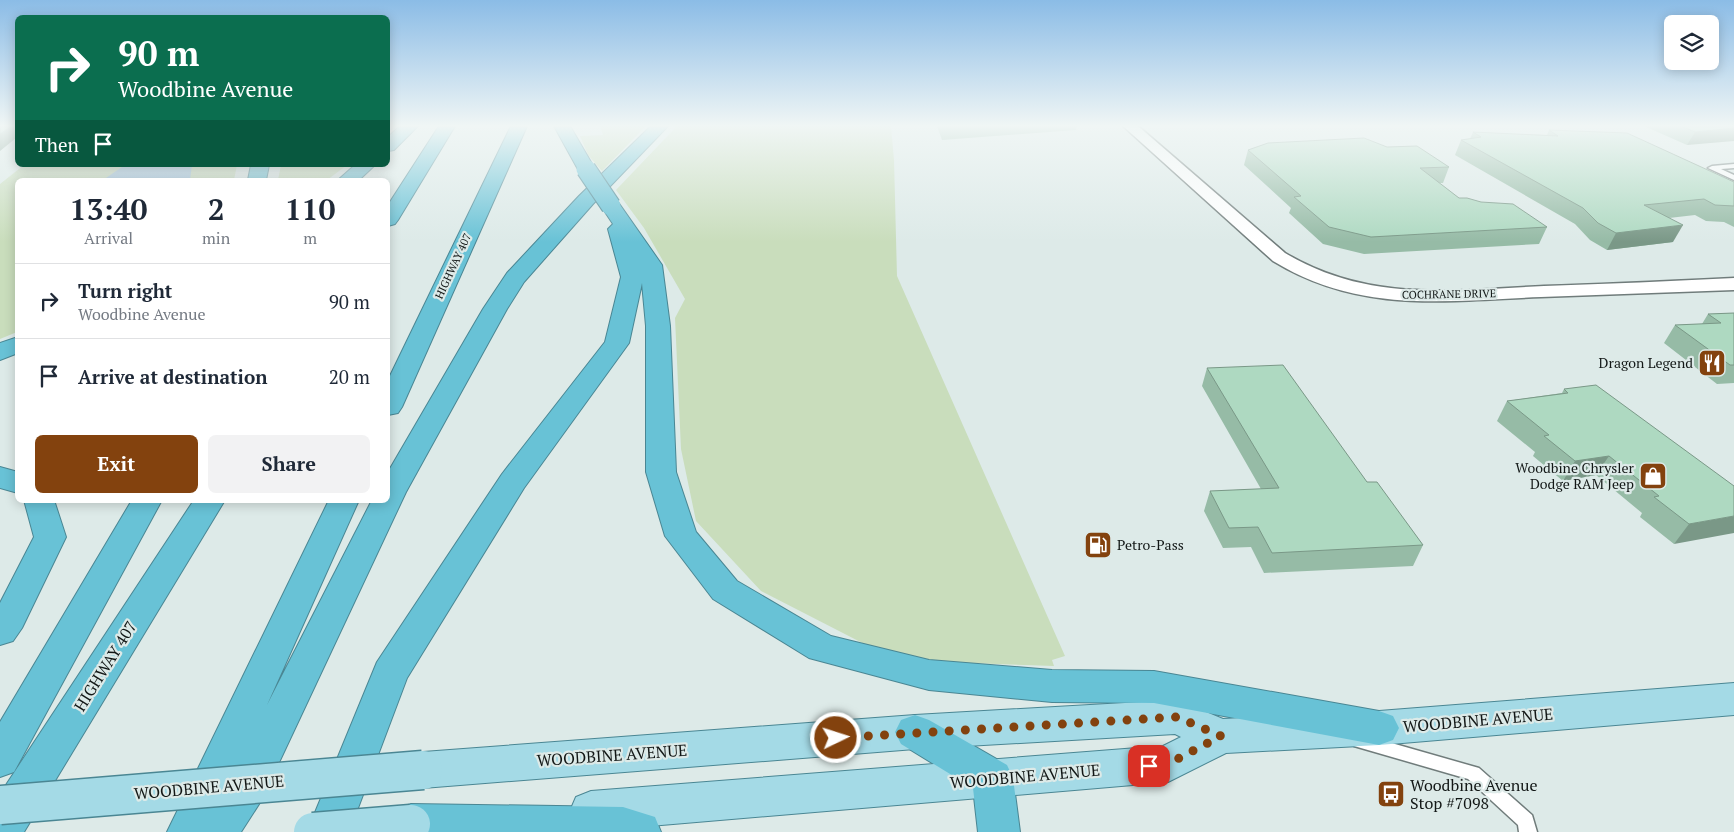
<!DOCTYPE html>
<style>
body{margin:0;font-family:"PT Serif",serif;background:#f2f2f3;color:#1f2937;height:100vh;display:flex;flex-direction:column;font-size:19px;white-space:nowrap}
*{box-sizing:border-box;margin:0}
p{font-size:16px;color:#747a83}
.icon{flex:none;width:28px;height:28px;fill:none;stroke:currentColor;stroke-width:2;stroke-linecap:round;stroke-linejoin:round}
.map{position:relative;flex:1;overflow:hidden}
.drawer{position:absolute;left:15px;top:178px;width:375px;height:325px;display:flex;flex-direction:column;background:#fff;border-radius:8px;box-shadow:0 2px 12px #0003}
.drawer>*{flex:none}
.banner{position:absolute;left:15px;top:15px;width:375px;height:152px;border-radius:8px;box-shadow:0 2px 12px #0003;background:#0b6e4f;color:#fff;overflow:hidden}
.buttons{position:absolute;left:1664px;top:15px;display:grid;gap:10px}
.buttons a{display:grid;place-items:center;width:55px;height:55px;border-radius:8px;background:#fff;box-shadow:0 2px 12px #0003;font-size:25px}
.pin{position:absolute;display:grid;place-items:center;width:42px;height:42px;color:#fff;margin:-21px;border-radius:10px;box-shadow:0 2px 8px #0006}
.me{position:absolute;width:55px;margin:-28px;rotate:86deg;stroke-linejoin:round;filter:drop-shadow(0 0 4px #0008)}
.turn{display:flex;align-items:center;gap:18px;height:105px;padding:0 20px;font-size:22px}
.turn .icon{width:65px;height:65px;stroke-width:2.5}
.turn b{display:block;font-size:35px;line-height:42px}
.then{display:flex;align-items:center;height:48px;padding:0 20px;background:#0003;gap:10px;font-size:19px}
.eta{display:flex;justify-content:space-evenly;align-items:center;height:85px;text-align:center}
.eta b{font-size:30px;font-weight:800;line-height:35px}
.cta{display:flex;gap:10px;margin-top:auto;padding:10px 20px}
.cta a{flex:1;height:58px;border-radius:8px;background:#83420e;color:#fff;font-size:20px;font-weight:800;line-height:58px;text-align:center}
.cta a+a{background:#f2f2f3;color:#1f2937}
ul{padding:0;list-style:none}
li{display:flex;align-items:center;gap:15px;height:75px;padding:0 20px;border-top:1px solid #e0e1e3}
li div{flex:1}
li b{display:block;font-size:19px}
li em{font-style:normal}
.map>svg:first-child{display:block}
.green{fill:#c9ddbc}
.water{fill:#a1c7e3}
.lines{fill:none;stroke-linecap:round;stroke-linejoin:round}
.service-casing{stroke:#707c7b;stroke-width:3}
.minor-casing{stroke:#707c7b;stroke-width:3}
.primary-casing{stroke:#4a8693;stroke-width:2}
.motorway-casing{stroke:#4a8693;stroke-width:2}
.service{fill:#fff;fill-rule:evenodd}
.minor{fill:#fff;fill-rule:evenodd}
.primary{fill:#a4dae6;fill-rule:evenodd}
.motorway{fill:#68c2d6;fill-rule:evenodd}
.primary-bridge-casing{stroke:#4a8693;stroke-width:41;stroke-linecap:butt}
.motorway-bridge-casing{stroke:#4a8693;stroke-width:21;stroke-linecap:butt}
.primary-bridge{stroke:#a4dae6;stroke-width:38}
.motorway-bridge{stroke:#68c2d6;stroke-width:19}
.wall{fill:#96bba6}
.shaded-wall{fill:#7a9887}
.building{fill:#aed9c1;stroke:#7a9887}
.route{stroke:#83420e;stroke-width:9;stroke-dasharray:0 16.2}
.labels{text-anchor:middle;stroke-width:4.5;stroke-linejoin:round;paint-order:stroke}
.far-street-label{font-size:11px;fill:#121716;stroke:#ddeae8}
.poi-label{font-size:14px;fill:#121716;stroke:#ddeae8;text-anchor:end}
.near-street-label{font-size:16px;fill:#121716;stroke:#ddeae8}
.near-poi-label{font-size:16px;fill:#121716;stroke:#ddeae8;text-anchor:start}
</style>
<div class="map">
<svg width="1734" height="832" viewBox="0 0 1734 832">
<rect width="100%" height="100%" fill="#ddeae8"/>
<g class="green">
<polygon points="600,126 646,126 602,171 588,155 580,136 603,135"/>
<polygon points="677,126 891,126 894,160 897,276 1065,656 1052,660 1054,666 968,663 967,669 878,651 761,591 696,521 681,449 675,318 685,299 644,228 616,190"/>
<polygon points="24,165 237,165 234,180 18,180 17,332 0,339 0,184"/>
<polygon points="281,165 347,165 327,180 278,180"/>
</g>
<polygon class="water" points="125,165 192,165 190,180 103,180"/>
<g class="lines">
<g class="service-casing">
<g id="service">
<polygon points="1734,164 1734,168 1721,169 1734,175 1734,180 1708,168 1712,166"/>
<polygon points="1360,734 1479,768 1532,815 1537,832 1519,832 1518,825 1468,779 1354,746 1352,741 1354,736"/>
</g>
</g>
<g class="minor-casing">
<path id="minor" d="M1123,126H1138L1285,253C1369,303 1452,290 1544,286C1607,284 1671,281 1734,278V290C1670,292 1605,295 1541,297C1444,301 1360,314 1273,261Z"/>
</g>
<g class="primary-casing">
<polygon id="primary" points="1734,683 1734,715 1379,745 1226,753 1168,782 591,831 576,825 570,811 576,797 591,791 1163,746 1181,737 1175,734 915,749 423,788 409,783 403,770 409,757 423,752 915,715 1177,700 1223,719 1379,711"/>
</g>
<g class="motorway-casing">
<g id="motorway">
<polygon points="400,126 418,126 394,150 388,151 388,137"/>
<polygon points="439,126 455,126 398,220 395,224 388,226 388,205"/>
<polygon points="511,126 527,126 402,407 398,413 388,415 388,380"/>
<polygon points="554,126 570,126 595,169 592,173 580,173"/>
<polygon points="651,126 668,126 593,204 524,282 507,309 406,492 261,801 241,832 167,832 329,500 359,500 267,705 372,500 388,500 388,472 483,309 507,273 579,196"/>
<polygon points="251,165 269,165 266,180 248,180"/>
<polygon points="355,165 375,165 359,180 338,180"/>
<polygon points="611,200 618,202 662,265 670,326 676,472 696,532 737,581 831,636 929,660 1052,670 1154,671 1379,711 1393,716 1399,728 1393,740 1379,745 1154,703 1052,702 929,690 809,658 713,599 665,536 646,472 646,326 642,283 629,343 524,488 407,678 349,832 307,832 377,662 502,474 605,342 621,277 608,229 613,224 601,206 604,202"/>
<polygon points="18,337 18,353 0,360 0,343"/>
<polygon points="0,467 18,472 18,493 0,488"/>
<polygon points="24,500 54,500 66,537 22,628 13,641 0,645 0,603 34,537"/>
<polygon points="132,500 162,500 14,772 0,777 0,722"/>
<polygon points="194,500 225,500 24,832 0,832 0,794"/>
<polygon points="915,715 929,720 1007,765 1013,778 1020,832 978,832 973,788 901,744 895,732 901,720"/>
<polygon points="411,804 623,807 655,817 661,832 393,832 390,824 396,810"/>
</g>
</g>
<use href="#service" class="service"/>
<use href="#minor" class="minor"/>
<use href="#primary" class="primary"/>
<use href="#motorway" class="motorway"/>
<g class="primary-bridge-casing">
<g id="primary-bridge">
<polyline points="0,805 423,770"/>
<polyline points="313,832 411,824"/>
</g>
</g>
<g class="motorway-bridge-casing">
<polyline id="motorway-bridge" points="586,169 611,206"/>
</g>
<use href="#primary-bridge" class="primary-bridge"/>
<use href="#motorway-bridge" class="motorway-bridge"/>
</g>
<g class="wall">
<polygon points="937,126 1077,126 1076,130 942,140"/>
<polygon points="1644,126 1734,126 1687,145"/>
<polygon points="1549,130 1734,182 1734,227 1724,222 1706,221 1695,215 1669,218 1673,242 1607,250 1590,240 1575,224 1455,155 1461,140 1470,139 1473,132 1547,135"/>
<polygon points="1387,147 1449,167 1443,183 1439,183 1459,198 1547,227 1539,244 1364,254 1323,244 1289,213 1291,208 1244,165 1248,150"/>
<polygon points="1734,313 1734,383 1717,384 1664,343 1675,325 1702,324 1708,314"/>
<polygon points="1207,368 1367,482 1423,545 1413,566 1264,573 1251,547 1223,548 1204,511 1210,491 1261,489 1202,386"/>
<polygon points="1564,389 1734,486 1674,544 1640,517 1642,513 1596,475 1563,481 1533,456 1535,452 1497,421 1507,401 1562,393"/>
</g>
<g class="shaded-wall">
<polygon points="18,126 18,138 16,138 0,151 0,134 10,127"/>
<polygon points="1734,128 1734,141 1687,145 1695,132"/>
<polygon points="1683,225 1673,242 1607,250 1616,233"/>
<polygon points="1609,456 1596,475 1563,481 1575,461"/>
<polygon points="1734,516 1734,533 1674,544 1689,524"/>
</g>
<g class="building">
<polygon points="0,126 18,126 10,127 0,134"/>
<polygon points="1681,126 1734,126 1734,128 1695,132"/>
<polygon points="1549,130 1627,133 1734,182 1734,206 1715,205 1704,199 1644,205 1683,225 1616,233 1598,223 1583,208 1461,140 1481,137 1473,132 1558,136"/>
<polygon points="1364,138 1387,147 1417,146 1449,167 1420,168 1459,198 1467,198 1481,202 1513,204 1547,227 1371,237 1329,227 1294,197 1301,196 1248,150 1268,143"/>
<polygon points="1734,313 1734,365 1730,365 1675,325 1721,323 1708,314"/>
<polygon points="1283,365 1367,482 1377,482 1423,545 1272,553 1258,527 1229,528 1210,491 1279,488 1207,368"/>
<polygon points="1596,385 1734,486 1734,516 1689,524 1654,497 1659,496 1609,456 1575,461 1544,436 1549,435 1507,401 1568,393 1564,389"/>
</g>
<linearGradient id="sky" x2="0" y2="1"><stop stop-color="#8bbce6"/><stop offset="0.52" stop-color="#f0f6f5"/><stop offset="1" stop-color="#f0f6f5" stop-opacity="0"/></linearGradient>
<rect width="1734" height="242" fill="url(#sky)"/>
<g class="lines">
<polyline class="route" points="836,738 1177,717 1221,736 1168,764 1149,766"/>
</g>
<defs>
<g id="restaurant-square" transform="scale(1.4375)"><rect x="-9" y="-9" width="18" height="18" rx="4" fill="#83420e" stroke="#ddeae8"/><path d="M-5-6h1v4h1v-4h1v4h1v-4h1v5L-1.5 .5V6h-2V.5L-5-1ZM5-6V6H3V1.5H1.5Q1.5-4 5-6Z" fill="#fff"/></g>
<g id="shop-square" transform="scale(1.4375)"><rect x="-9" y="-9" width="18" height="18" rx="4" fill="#83420e" stroke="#ddeae8"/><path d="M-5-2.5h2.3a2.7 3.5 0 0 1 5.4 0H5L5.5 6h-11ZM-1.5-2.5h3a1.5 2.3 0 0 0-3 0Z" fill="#fff"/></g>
<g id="fuel-square" transform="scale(1.4375)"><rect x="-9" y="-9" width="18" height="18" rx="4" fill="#83420e" stroke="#ddeae8"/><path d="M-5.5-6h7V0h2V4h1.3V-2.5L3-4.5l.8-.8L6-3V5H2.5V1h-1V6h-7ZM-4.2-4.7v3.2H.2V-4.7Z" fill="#fff"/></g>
<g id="bus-square" transform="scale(1.4375)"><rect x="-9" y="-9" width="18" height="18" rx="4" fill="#83420e" stroke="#ddeae8"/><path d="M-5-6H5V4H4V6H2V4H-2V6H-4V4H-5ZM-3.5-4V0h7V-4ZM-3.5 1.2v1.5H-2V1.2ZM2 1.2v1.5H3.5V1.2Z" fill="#fff"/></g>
</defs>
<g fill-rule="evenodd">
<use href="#restaurant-square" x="1712" y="363"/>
<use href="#shop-square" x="1653" y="476"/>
<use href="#fuel-square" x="1098" y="545"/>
<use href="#bus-square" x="1391" y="794"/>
</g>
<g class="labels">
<g class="far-street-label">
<text transform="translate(453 266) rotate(-65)" y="4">HIGHWAY 407</text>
<text transform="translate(1449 294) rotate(-1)" y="4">COCHRANE DRIVE</text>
</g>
<g class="poi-label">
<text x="1693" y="368">Dragon Legend</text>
<text x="1634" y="473">Woodbine Chrysler<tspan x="1634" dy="16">Dodge RAM Jeep</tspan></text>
<text x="1117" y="550" text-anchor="start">Petro-Pass</text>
</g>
<g class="near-street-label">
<text transform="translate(105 666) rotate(-58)" y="6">HIGHWAY 407</text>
<text transform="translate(1478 720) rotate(-5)" y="6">WOODBINE AVENUE</text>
<text transform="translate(612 755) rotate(-4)" y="6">WOODBINE AVENUE</text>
<text transform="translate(1025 776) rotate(-5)" y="6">WOODBINE AVENUE</text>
<text transform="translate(209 787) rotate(-5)" y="6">WOODBINE AVENUE</text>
</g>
<g class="near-poi-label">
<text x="1410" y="791">Woodbine Avenue<tspan x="1410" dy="18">Stop #7098</tspan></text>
</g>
</g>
</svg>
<div class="buttons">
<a><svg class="icon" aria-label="layers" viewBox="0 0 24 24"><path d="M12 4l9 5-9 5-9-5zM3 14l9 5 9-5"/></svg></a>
</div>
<div class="pin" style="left:1149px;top:766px;background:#d93025"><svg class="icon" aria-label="arrive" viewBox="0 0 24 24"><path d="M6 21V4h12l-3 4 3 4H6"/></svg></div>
<svg class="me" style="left:836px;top:738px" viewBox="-20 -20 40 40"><circle r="17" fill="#83420e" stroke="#fff" stroke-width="3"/><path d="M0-11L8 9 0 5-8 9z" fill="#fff"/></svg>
<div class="banner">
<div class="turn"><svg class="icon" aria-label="right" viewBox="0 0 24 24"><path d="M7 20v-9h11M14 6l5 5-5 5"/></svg><div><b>90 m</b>Woodbine Avenue</div></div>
<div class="then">Then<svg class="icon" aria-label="arrive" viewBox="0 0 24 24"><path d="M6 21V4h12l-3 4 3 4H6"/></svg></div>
</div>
<section class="drawer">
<div class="eta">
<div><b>13:40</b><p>Arrival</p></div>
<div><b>2</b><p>min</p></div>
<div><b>110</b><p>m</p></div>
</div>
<ul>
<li><svg class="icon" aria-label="right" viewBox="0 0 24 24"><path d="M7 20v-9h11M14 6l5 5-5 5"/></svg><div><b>Turn right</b><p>Woodbine Avenue</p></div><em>90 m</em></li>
<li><svg class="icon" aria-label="arrive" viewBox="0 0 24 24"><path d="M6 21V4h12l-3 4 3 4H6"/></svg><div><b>Arrive at destination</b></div><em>20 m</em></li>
</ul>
<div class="cta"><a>Exit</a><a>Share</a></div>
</section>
</div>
